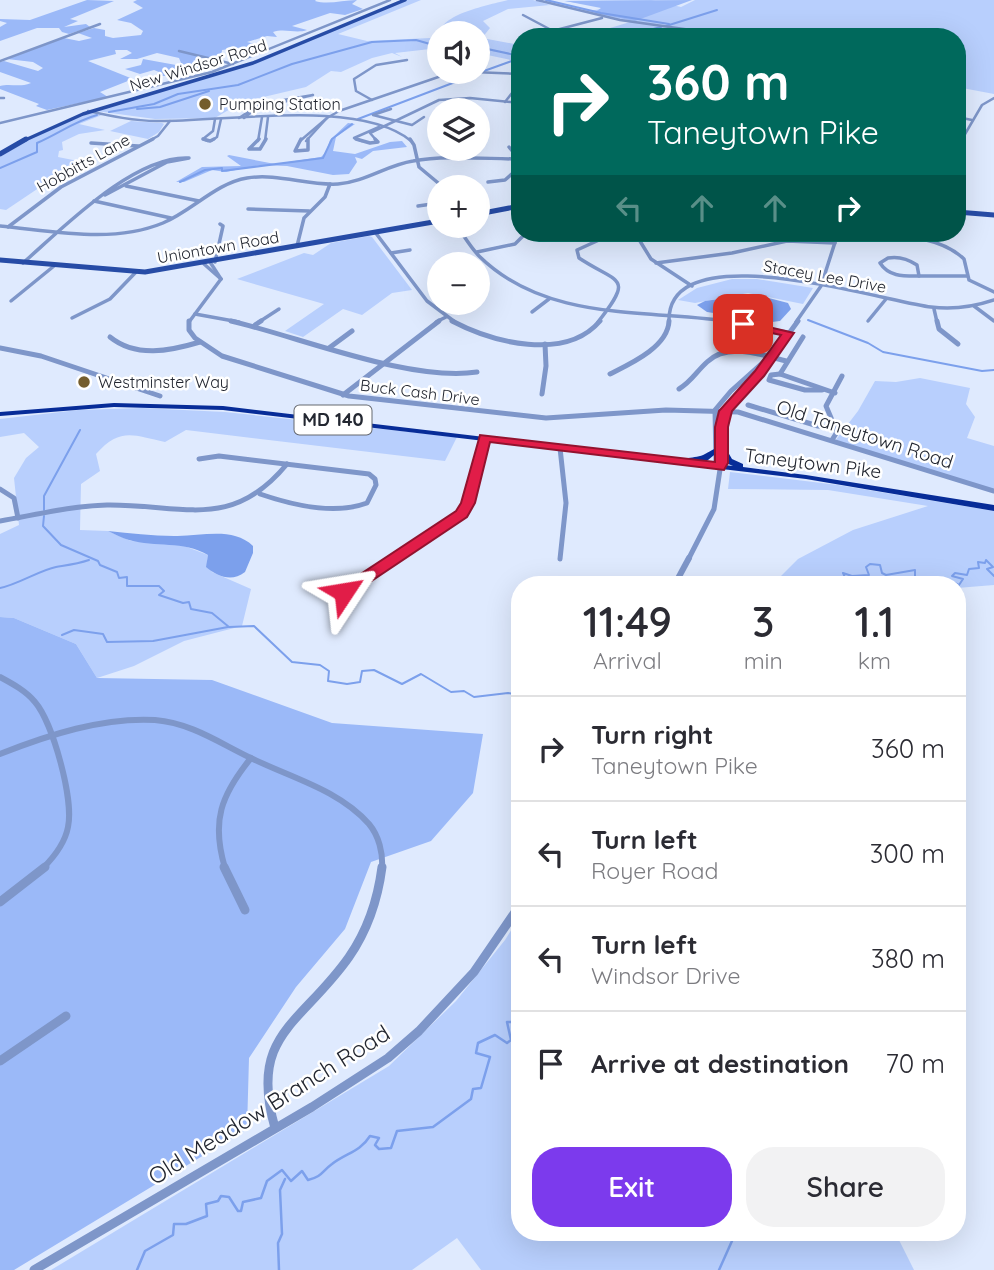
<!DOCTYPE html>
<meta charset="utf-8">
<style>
body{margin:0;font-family:Quicksand,sans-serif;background:#f2f2f3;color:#2b2b33;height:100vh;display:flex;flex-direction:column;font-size:26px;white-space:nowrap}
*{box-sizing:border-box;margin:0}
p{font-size:23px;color:#7c7c81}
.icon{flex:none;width:38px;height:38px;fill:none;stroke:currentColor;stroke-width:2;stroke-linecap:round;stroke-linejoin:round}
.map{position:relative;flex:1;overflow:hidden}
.drawer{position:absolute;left:511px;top:576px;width:455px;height:665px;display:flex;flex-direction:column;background:#fff;border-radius:28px;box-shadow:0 7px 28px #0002}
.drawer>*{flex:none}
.banner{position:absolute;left:511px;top:28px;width:455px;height:214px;border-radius:28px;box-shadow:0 7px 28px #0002;background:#00695c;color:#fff;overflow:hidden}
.tools{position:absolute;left:427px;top:21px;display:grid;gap:14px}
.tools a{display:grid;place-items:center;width:63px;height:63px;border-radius:50%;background:#fff;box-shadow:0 7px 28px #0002;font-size:35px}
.pin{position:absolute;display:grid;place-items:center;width:60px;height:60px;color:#fff;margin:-30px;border-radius:14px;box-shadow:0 4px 10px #0006}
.me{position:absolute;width:77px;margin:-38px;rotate:57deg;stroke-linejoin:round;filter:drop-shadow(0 0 5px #0008)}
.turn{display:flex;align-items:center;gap:24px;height:147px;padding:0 21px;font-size:32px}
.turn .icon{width:91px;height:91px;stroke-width:2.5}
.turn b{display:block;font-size:49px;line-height:60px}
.lanes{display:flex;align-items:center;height:66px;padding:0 21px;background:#0003;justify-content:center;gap:35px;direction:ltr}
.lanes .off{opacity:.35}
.eta{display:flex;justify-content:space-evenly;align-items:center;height:119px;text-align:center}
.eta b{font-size:42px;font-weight:600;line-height:49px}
.button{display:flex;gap:14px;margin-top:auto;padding:14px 21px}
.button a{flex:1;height:80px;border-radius:28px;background:#7c3aed;color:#fff;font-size:28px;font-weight:600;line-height:80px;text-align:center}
.button a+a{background:#f2f2f3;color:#2b2b33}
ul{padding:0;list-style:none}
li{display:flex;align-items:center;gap:21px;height:105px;padding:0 21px;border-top:2px solid #e1e1e2}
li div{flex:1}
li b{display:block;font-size:26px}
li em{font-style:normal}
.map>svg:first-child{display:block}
.green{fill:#b8cffd}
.forest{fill:#9bb9f8}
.water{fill:#7ca0ec}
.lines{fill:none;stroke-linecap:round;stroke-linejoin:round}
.stream-far1{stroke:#7ca0ec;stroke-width:2}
.stream{stroke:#7ca0ec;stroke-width:2.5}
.minor-far4{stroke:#7e96c9;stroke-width:2.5}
.minor-far3{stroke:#7e96c9;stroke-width:3.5}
.minor-far2{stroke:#7e96c9;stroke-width:5}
.minor-far1{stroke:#7e96c9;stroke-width:6}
.minor{stroke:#7e96c9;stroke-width:9}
.major-far1{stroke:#274ca6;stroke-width:3.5}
.major{stroke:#274ca6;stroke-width:5}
.highway{fill:#072c98;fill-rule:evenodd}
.route{fill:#e11d48;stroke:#92132f;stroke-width:2}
.poi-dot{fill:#745d2d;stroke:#fff;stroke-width:2.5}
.labels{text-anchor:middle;stroke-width:5;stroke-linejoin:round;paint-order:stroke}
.far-street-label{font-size:16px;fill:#232731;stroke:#fff}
.far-poi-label{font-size:16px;fill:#232731;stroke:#fff;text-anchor:start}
.shield{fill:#fff;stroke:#65686f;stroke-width:2}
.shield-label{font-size:18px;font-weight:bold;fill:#232731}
.street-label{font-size:19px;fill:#232731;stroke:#fff}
.near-street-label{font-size:23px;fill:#232731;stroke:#fff}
</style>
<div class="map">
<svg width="994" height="1270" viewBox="0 0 994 1270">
<rect width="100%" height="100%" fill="#dfeafe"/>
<g class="green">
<polygon points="407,0 421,0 338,34 367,41 430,38 439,48 395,53 402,57 392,53 372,58 341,72 331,71 306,87 242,102 215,118 155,119 96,111 253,64"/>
<path d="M508,0H533L550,5L508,9L483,21L490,28L482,38L520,45V62L478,53V33H439V37C437,14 490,5 508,0Z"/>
<path d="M542,0C564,1 585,17 606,7L564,1L651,0L681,7L695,0H994V94L957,87V37H812L768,29H707L713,32L697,37H580L630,22Z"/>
<polygon points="91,113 102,115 79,124 105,130 79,134 62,142 63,150 59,151 58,157 83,162 61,173 6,210 0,209 0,157 43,131"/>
<polygon points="131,121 162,123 164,124 159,132 148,139 110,131"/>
<polygon points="369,236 372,237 412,290 392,293 362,315 343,309 303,337 285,331 324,304 237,279 304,253 313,255 331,243"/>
<polygon points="732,279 757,279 813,288 803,304 748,293 695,303 678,300 697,288"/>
<polygon points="920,378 970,388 966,404 975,417 967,438 994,446 994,491 835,441 858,411 875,381 896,382"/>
<path d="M142,408L225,412L457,437L445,461L186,430L165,442C133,435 120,427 96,454L100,471L81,484L80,530L108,531L131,541L179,544L208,555L207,563L212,572L251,589L242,626L184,641L134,666L97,678L76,644L14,618L0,617V534L19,525L14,478L26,458L39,447L24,433L0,437V419L78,410Z"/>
<polygon points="730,472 838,485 994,511 994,585 957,588 957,584 773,584 798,559 853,530 928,506 828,490 728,489"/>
<polygon points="520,916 520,1232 895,1232 914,1270 481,1270 457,1238 412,1270 51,1270 389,1066 456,1001 505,940"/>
</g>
<g class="forest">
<polygon points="87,0 114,1 70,19 78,21 64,27 86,24 90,27 69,34 62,32 59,28 37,28 0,41 0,27 7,23 0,21 0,19 30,20"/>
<path d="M137,0H316L315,1C328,5 343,0 357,0L352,4L363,9L345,15L330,13L292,26L307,30C296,34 285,28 273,32L277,37L267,36L247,42L259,45L222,50L221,59L214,61L200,57L193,61L202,67L171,72V76H156L159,72L154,70L140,74L125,69L141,65L143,59L176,65L181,63L179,58L157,53L137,59H120L132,53L127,50H115L116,54L88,61L133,79L100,92L108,97L47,110L36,106L39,104L0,89V86C11,83 18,88 31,83L0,72V62L4,61L38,71L43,68L33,62L7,59L64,38L79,41L92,38L78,33L94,28L105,30V36L113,38L141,35L143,31L131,23L117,20L143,8L133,2Z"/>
<polygon points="692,0 635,21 594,13 601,8 565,1"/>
<polygon points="348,123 355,124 336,137 333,151 355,154 390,142 402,141 407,147 373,151 362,159 355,157 357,162 349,174 333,175 287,166 260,165 226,172 212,170 184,182 176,182 202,167 241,166 227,156 229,155 275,164 321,157 326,152 330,140"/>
<polygon points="0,617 14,618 76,644 97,678 212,680 332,723 483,734 473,793 431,841 371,862 345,929 296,987 249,1058 247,1129 14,1270 0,1270"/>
</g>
<g class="water">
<polygon points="753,294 788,303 791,309 780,321 772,322 707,312 697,305 705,301"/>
<path d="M108,531C130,533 152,536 174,536C200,537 232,526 253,546V553L245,572C232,582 218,577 206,567L208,555C183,540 156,548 129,540C122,538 115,534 108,531Z"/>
</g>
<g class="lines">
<g class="stream-far1">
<polyline points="546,0 601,13 669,24"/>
<polyline points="666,26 717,10"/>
<polyline points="622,37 661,27"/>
<polyline points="478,47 520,56"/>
<polyline points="484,71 520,58"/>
<polyline points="137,109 160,107 209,91"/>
<polyline points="109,112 154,104 178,94 238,85 292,64 372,42 416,40 437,46"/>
<polyline points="358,119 479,73"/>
<path d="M0,168L37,152V143C58,134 75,121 97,115"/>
<polyline points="180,182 205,170 222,168 222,171 323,158 332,139 352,124"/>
<polyline points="808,320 868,343 883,352 982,371 994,370"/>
<polyline points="44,510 44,496 80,430"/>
<polyline points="44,516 43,526 61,545 98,561 100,565 117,572 119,578 127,577 127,586 159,586 164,591 159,595 183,603 189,602 191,609 212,613 229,627 254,626 292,662 320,665 329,671 328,681 347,684 360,682 362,671 374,670 402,684 421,674 451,692 464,691 474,697 508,693 520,695"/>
<polyline points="816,584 827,580 835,584"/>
<polyline points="848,584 843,573 852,576 869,575 866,567 870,564 880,565 882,573 886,575 915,570 915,577 931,583 942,582 943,578 959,585 963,579 952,576 955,573 967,575 969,569 979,568 978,562 985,563 986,560 993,567 987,569 994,576"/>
<path d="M0,588C17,585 40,570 56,567C68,565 77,564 89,560"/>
<polyline points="62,635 74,630 103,634 107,642 153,641 228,627"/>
</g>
<g class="stream">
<path d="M137,1270L145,1251L173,1235L174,1224H186L207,1216L206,1204L218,1201L221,1196L229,1197L238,1211H241L243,1202L261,1198L267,1181L282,1170L291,1181L302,1171L308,1180C323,1176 321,1172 332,1164C346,1153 360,1152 370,1136L379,1138L375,1145L379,1149L391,1148L397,1131L433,1127L471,1099L473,1089L481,1088L490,1057L476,1053L478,1043L495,1035L507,1043L511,1040L507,1022H520"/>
<polyline points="279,1270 278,1243 282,1234 280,1190 285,1179"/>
<polyline points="719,1270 736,1232"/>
</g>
<g class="minor-far4">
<polyline points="537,0 620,20 741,37"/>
<polyline points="523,15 555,32"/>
<polyline points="533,36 602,18"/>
<polyline points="891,37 903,31"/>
<polyline points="179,51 233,64"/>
<polyline points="0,61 100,24"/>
<polyline points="473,72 520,74"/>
<polyline points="0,98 4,98"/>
<polyline points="372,100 356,91 354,79 376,65 407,60"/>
<polyline points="505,102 512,93 520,90"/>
<polyline points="391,109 373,115 412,125 424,117"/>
<path d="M88,111C111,116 134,121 157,121C222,122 360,98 411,141"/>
<polyline points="957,117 972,120"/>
<polyline points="239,118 260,104 313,95 257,108 244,118"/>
<polyline points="327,118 339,111 453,72"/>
<polyline points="0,123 212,72 390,0"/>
<polyline points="149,141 158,136 170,121"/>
<polyline points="208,141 203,139 213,131 215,119"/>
<polyline points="211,141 217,137 221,119"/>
<polyline points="258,141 262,117"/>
<polyline points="265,141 268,117"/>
<polyline points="300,141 327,118"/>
<polyline points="306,141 327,118"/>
<polyline points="362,141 354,138 379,127"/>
<polyline points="377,141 370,133 439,100 470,98 520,103"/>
<polyline points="961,141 982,105 994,98"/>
</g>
<g class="minor-far3">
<polyline points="203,139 210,141 214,139"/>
<polyline points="259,139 249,149 260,149 266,139"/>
<polyline points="301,139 295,151 308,150 308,139"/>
<polyline points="356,139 370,143 378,142 375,139"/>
<polyline points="410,139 414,145 419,167 443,187"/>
<polyline points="91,143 138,146"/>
<polyline points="957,148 962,139"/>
<polyline points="488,182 505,180 514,172 514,153 509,147"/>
<polyline points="126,186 199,201"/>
<polyline points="94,201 171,218"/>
<polyline points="418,206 439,203"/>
<polyline points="248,209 309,211"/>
<path d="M0,226C53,231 112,244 163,223C192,211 216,183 247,178C278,173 308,186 338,184C365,182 387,165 413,161C445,155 487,159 520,159"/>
<path d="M457,226C464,236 471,248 479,256C547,323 648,309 734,322"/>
<polyline points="8,227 61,187 153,139"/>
<polyline points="375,232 427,301 455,322"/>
<polyline points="635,233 651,259 692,286"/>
<path d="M860,233C894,236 938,234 964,259L969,280L994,292"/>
<polyline points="297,246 304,218 325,197 330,184"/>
<polyline points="477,252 515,244 526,233"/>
<polyline points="391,253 410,250"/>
<path d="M888,258C899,256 908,259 917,265L919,276C904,276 889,277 880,263Z"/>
<polyline points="210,262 221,279"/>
<polyline points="215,262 223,226 220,224"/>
<path d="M23,263C63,228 134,155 189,158L167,162L105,195"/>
<polyline points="656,263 732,253 787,241 835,243"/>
<polyline points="204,264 221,279"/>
<polyline points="919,276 967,276"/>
<polyline points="11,301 54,266"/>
<polyline points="974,306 994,321"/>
<polyline points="934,309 937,322"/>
<polyline points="532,312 549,299"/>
<polyline points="195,314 239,322"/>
<polyline points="72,318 110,299 136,272"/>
<polyline points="868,321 886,299"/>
<polyline points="189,322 221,279"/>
<polyline points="259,322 279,309"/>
<polyline points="436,322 446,317"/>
<path d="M598,322C635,275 618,284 579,258L577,250L599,240L689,233"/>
<path d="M669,322C666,231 885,302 931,307C953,310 973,307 994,300"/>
<polyline points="796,322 821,286 838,233"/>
</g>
<g class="minor-far2">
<polyline points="189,321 189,330 195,338 222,356 349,396 546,418 666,410 738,412 994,491"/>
<path d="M231,321C300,337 409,382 477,372"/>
<path d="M452,321C492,342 565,362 600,321"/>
<polyline points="722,321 788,333"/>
<polyline points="937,321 939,329 958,344"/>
<polyline points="255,325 261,321"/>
<path d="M110,337C136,358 170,351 200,342"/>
<polyline points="803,337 780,374 835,393"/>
<polyline points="0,348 41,356 160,396"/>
<polyline points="329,348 352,331"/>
<path d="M610,374C630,364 668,347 669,321"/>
<polyline points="780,374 771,375 769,380 805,390 822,390"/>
<path d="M679,389C691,382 697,371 707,362C728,342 762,355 786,361"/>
<polyline points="542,394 546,366 545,344"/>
<polyline points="343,395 439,321"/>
<polyline points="748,405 818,426 834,428"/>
<polyline points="832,440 837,432 826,406 842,376"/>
<polyline points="560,448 566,503 560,559"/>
<path d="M199,459L219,456L369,474L375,479L376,485L367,503C335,515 292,505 260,494"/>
<polyline points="719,467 716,462 715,410 731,391 767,359"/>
<polyline points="0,489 14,498 18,518"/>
<path d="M0,521C35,515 71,506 107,505C183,504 231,532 287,464"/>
<polyline points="393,560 462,514 468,503 485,438"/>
<polyline points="688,560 714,509 721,463 721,427 726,410 766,365 798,321"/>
</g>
<g class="minor-far1">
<polyline points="675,584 689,558"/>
<polyline points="344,592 396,558"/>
<path d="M0,677C13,684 26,691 35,702C53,723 74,800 68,827C65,843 54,857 43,868"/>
<path d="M0,754C48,735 103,717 155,720C192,723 221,744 253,759C292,778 339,790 369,824C379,836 383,853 382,868"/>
<path d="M225,868C211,821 221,795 251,758"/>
</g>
<g class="minor">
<polyline points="224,867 245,910"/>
<polyline points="0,902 45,867"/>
<polyline points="0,1061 66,1016"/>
<path d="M275,1128C248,1034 302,1024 349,957C367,931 378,898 382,867"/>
<polyline points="34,1270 312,1107 388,1058 419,1031 474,972 520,905"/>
</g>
<polyline class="major-far1" points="23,141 83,114 253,63 405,0"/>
<g class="major">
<polyline points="0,154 26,139"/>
<polyline points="957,212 994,215"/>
<polyline points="478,214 520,206"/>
<polyline points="0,260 145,272 439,221"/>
</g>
<path class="highway" d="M114,403L223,406L687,461L688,458C694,457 700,457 705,454C713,450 715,447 725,447L732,459L743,464V467L806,475L994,505V511L806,479L223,410L114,407L0,416V412ZM719,451L726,463L733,466L697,462L708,460Z"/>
</g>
<polygon class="route" points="743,321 794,333 764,376 732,411 728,427 728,463 724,470 490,442 475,503 467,517 349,596 338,596 336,592 338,589 456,511 461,503 480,435 715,462 715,427 719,411 755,371 781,335 739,326 739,322"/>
<g class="poi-dot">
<circle cx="205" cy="104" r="7"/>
<circle cx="84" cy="382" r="7"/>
</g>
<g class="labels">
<g class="far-street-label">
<text transform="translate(198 65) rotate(-17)" y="6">New Windsor Road</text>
<text transform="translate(83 163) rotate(-29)" y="6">Hobbitts Lane</text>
<text transform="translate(218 247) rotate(-10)" y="6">Uniontown Road</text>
<text transform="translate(825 276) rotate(10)" y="6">Stacey Lee Drive</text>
<text transform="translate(420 392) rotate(7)" y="6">Buck Cash Drive</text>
</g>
<g class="far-poi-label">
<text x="219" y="110">Pumping Station</text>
<text x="98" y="388">Westminster Way</text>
</g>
<rect class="shield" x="294.5" y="405.5" width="77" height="29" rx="5"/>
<g class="shield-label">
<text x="333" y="426">MD 140</text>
</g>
<g class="street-label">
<text transform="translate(865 434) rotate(18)" y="7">Old Taneytown Road</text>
<text transform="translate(813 463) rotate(7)" y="7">Taneytown Pike</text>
</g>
<g class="near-street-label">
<text transform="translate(269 1105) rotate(-32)" y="8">Old Meadow Branch Road</text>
</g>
</g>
</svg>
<div class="tools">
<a><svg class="icon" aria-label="sound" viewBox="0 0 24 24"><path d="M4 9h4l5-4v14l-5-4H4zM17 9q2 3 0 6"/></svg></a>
<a><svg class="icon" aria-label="layers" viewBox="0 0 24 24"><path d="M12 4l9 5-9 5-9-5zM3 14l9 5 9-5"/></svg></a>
<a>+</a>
<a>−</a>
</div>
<div class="pin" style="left:743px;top:324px;background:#d93025"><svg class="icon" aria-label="arrive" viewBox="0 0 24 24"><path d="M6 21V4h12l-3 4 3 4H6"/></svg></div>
<svg class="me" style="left:344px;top:592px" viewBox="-20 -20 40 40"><path d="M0-17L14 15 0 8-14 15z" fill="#e11d48" stroke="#fff" stroke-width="4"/></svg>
<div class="banner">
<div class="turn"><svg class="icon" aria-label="right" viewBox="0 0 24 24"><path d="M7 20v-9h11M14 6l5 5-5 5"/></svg><div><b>360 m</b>Taneytown Pike</div></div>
<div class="lanes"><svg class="icon off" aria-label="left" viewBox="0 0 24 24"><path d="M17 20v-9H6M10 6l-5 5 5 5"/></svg><svg class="icon off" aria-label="ahead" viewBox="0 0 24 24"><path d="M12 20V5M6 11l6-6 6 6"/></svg><svg class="icon off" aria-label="ahead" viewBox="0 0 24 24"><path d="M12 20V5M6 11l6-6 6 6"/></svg><svg class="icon" aria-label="right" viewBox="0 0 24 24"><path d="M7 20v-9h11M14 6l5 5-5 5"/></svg></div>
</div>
<section class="drawer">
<div class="eta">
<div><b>11:49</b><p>Arrival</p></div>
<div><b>3</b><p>min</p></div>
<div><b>1.1</b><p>km</p></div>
</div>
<ul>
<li><svg class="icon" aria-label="right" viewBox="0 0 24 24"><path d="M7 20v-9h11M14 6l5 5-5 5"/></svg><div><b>Turn right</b><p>Taneytown Pike</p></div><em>360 m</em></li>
<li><svg class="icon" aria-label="left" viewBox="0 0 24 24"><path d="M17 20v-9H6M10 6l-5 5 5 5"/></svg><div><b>Turn left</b><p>Royer Road</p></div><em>300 m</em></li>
<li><svg class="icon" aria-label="left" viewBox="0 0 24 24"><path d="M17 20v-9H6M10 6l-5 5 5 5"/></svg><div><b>Turn left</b><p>Windsor Drive</p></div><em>380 m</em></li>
<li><svg class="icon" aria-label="arrive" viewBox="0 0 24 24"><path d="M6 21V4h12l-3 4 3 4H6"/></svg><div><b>Arrive at destination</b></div><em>70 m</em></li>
</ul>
<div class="button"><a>Exit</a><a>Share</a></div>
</section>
</div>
